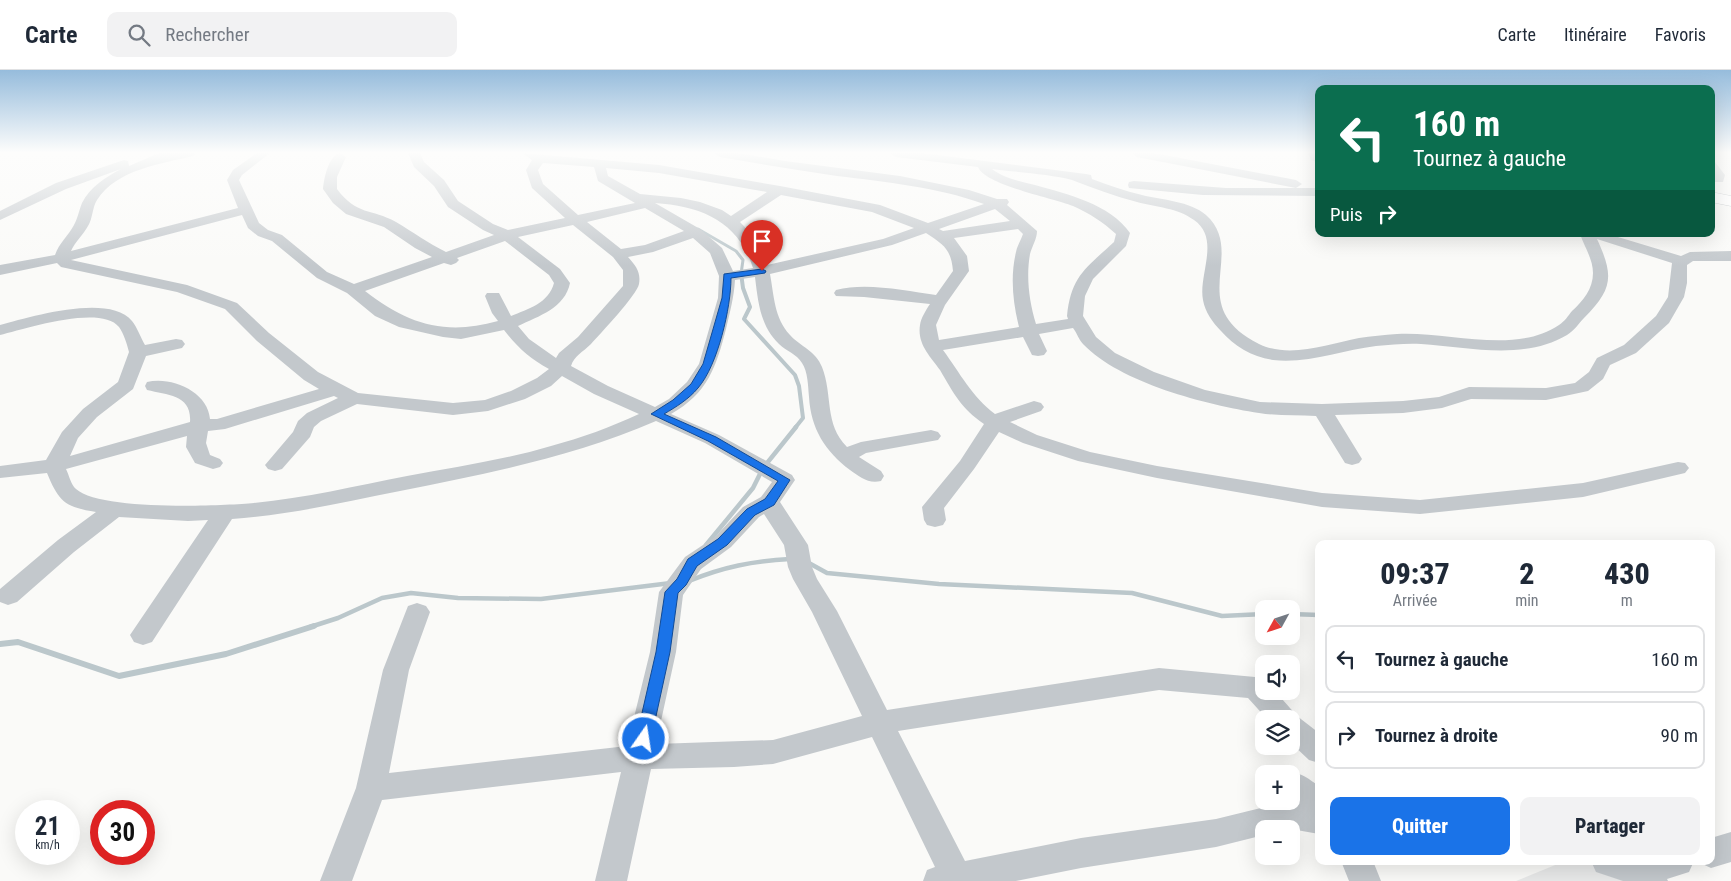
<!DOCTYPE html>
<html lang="fr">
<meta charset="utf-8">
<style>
body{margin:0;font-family:"Roboto Condensed",sans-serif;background:#f2f2f3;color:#1f2937;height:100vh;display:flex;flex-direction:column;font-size:19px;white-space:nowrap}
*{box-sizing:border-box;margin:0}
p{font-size:16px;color:#747a83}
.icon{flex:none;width:28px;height:28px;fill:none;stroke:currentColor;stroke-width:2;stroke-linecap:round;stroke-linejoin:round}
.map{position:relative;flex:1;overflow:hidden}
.sheet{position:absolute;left:1315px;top:470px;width:400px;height:325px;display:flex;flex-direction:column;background:#fff;border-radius:10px;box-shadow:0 5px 20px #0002}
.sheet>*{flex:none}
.top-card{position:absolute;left:1315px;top:15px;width:400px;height:152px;border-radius:10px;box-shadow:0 5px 20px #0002;background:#0b6e4f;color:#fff;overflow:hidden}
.needle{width:32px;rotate:230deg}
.tools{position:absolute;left:1255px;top:530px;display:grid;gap:10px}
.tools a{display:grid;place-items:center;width:45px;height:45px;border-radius:10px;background:#fff;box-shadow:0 5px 20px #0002;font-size:25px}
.speed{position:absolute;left:15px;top:730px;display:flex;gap:10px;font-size:25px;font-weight:700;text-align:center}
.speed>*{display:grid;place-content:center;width:65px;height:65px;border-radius:50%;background:#fff;box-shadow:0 5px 20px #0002;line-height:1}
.speed small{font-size:12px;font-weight:400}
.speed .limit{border:8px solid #d22;background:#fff;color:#111}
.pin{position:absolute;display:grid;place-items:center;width:42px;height:42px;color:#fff;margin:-51px -21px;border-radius:50% 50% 50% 0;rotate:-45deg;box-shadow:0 0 5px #0007}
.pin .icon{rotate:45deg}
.me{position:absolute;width:55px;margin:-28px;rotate:13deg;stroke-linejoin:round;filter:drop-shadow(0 0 4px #0008)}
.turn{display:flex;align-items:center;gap:18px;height:105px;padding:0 15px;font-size:22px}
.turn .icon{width:65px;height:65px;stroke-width:2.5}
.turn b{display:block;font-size:35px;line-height:42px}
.then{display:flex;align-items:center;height:48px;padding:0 15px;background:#0003;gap:10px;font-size:19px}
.eta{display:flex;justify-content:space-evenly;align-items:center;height:85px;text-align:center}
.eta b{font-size:30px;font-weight:800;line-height:35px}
.primary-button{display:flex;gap:10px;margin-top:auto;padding:10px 15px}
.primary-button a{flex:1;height:58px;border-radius:10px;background:#1a73e8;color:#fff;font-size:20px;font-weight:800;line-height:58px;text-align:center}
.primary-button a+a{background:#f2f2f3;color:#1f2937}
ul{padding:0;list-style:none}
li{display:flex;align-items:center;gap:15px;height:68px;margin:0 10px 8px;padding:0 5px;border:2px solid #e0e1e3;border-radius:10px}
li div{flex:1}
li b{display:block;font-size:19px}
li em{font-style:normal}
header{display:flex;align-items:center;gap:30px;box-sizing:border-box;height:70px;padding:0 25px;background:#fff;border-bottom:1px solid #e0e1e3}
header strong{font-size:24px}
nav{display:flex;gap:28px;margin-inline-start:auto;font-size:18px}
.search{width:350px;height:45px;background:#f2f2f3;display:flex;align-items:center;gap:12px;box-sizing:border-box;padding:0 18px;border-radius:10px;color:#747a83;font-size:19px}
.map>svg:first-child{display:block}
.built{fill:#e8e9e9}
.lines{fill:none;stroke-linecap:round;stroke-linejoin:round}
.stream-far3{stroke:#bbc7cb;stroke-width:3}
.stream-far2{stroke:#bbc7cb;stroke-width:4}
.stream-far1{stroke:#bbc7cb;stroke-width:4.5}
.stream{stroke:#bbc7cb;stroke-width:6}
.highway-casing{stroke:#b4b9bd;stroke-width:1}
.minor{fill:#c3c8cc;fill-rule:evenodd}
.highway{fill:#fff;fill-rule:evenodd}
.route{fill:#1a73e8;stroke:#114b97}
</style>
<header>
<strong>Carte</strong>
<div class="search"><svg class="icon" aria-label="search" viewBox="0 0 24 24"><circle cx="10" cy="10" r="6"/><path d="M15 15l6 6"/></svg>Rechercher</div>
<nav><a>Carte</a><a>Itinéraire</a><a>Favoris</a></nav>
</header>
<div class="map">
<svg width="1731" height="811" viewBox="0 0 1731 811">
<rect width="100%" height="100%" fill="#fafaf8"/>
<polygon class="built" points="1565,791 1620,791 1646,811 1516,811"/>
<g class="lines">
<polyline class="stream-far3" points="698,159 736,181 743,190 741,204"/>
<polyline class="stream-far2" points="741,203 743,218 750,237 744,249 795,305 799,316 803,348 795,358"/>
<g class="stream-far1">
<polyline points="706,475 753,418 763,398 796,357"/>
<polyline points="807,492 827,503 939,514 1132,523 1222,546 1264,544"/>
<path d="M689,511C723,497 753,491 790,489"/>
<polyline points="1291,544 1319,545"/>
<polyline points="310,557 338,548 382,528 411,523 458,528 541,529 671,513"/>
</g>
<polyline class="stream" points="0,574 18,572 119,606 226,584 314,556"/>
<g class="highway-casing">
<polygon id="highway" points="1711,122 1731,126 1731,136 1711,132"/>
</g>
<g class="minor">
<path d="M159,83H195L193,86C161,94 117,99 97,130C92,138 93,148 88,156C83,165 75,172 71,181L238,138L227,110L233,100L257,83H270L242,105L239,110L259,153L268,160L282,165L327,202L354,214L432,187L415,178L384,157L346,144L333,133L323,119C324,109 328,86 340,83L346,87L337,107V119C357,146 371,138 396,152C413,162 428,173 446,182L494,165L483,160L448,137L434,116L414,97L408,83H420L424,92L444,110L458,131L493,154L508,160L565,148L532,118L526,100L532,90L522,83L659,95L780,116L880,135L928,153L984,134C937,117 886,112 837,106C798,100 759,94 720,87L714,83H738L785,91L900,106L969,120L997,129H1007L1009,132L1007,135L1037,161C1037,169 1032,176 1030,184C1026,207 1029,231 1036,254L1068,249L1067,246C1071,206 1086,198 1114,172L1116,164C1103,152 1089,143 1073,136C1053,128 985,115 978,97L896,87L890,83H922L1086,104L1091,105L1092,109C1108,115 1125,121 1142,125C1162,130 1190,131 1206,145C1248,183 1183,236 1259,274C1290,289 1328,274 1359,268C1371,266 1384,265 1397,264C1447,261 1515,285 1559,255C1565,251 1568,246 1572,241C1583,231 1593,219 1593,203C1593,189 1584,176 1580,164H1608L1681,186L1690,182L1731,181V191H1693L1687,195V213L1684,227L1669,253L1636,283L1610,295L1603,309L1588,321L1546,330L1471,329L1442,338L1403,343L1335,345L1362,389L1359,393L1352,395L1345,393L1316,346C1297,345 1277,346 1259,343C1207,335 1120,313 1083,274C1079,270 1077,263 1073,258L1039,264L1047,281L1044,285L1038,286L1032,285L1023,267L943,280C960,303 972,327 995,344L1034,331L1041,333L1044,337L1041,341L1010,352L1037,365L1090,382L1157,396L1322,423L1420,430L1583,413L1678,392L1685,393L1689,398L1685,403L1583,427L1420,444L1322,437L1157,408L1078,391L1023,373L999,362L974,399L944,438L946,450L943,455L935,457L927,455L924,450L922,437L960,391L984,354C961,338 954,324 940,300C930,286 917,274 920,255C921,248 926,240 930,234L864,227L836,226L834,223L836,220C867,212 905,221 936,225L953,201C951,179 944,175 926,163L892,175L770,204C774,225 774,248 790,265C801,277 816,281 822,297C833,325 824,354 847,377L861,372L931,360L938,362L941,366L938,370L866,383L859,387L881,401L884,406L881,411C868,414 860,407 850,400C825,381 811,359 809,327C808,316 808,302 802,293C797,284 786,281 779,274C760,256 758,231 755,207L735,210C734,227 730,242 726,259C716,297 708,323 671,344L719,365L792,405L795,410L780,432L808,475L812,497L817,509L837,541L887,640L1159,598L1255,607L1264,610V621H1275L1297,646L1319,663V693L1309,690L1291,673V649H1267L1248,628L1159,620L898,661L965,791L1081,768L1216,749L1289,731L1294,732L1291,730V704H1283C1297,699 1307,708 1319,716V764L1291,759H1264V765L1216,777L1081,798L1016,811H923L927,800L935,797L872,667L773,694L734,697L651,699L627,811H595L621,702L382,730L352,811H320L356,718L383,600L408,536L417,533L426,536L430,542L409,600L389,703L627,676L650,582L659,522L685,487L715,467L743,437L761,427L772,412L705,373L656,351C574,387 488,403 400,421C345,432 289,445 232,449L152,572L143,575L134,572L130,565L208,450L188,451L119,447L74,482L17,532L8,535L0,532V519L58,470L96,442C65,437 59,432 47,403L0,408V396L46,390L62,362L83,339L118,312L129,282C127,274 124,264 119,257C101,234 24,259 0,265V255C30,247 109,223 132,251C137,257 141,268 145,275L176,269L182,270L185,274L182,278L146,286L133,319L97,347L78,368L70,386L190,352C192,325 168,325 147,320L145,316L147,312C172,306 208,322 210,349H217L319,319L304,310L257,271L225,239L177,222L61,197L57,193L0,205V195L55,185C59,173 68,166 74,155C78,148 79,140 82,133C90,117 106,107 121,99L66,119L0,150V141L56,113L124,90L128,91L129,96ZM543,93L594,97L598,111L635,133L578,145L543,114L538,100ZM606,98L659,103L767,122L731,146L722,140L700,132L681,128L640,124L608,106ZM992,99C1014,102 1051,104 1072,110C1093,118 1114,126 1137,132C1156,137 1178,138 1194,150C1221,169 1198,205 1203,230C1205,242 1213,253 1221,261C1234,276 1252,287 1273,290C1308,294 1342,280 1376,276C1391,275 1406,273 1421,274C1468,277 1523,291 1567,265C1575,260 1578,254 1584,248C1613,219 1614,206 1597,169L1672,193L1668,227L1656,246L1624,275L1597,288L1589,302L1575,313L1546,318L1469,317L1439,327L1403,331L1322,334L1260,332L1205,320L1154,302L1115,283L1096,267L1083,246L1085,226L1093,209L1126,176L1130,163C1110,134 1067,124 1035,115C1020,111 1005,109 992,99ZM781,125L872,142L914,158L883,169L767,195C761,178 753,165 740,152ZM655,133C701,136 738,151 753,198L733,201L722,178L700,159ZM645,138L684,161L645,175L621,179L587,152ZM995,139L1010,151L943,161L939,159ZM242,145L248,158L258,166L272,171L317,208L347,223L375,246L399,257L443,267L461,269L504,260C517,277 530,289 549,299L537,308L511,321L485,330L453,333L358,323L318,302L269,263L237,233L187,215L71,190ZM573,155L613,187L623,200V216L578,267L559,283L556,288L529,269L518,256C539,246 565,238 570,213L560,199L518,167ZM1018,159L1023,164C1021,170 1017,176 1016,182C1010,207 1013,233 1019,257L939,270L936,255L945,235L969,201L967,186L954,168ZM693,168L710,183L719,206L718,228L699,294L687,312L669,329L655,337L608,316L571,296C574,286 583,282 591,274C600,264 637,225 639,214C641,202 636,196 628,187L653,182ZM505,171L549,205L554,213C549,233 528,239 511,246L499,223H487L485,226L492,243L498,251C445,266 407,254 365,221L444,193L451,195L456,193L459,190L457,188ZM562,306L594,324L639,344C611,357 581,368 551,376C504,390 455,397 407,406C356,416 305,428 254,433C221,436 100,441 76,419C71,415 69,405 66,399L187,366L186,377L195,393L213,399L220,397L223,393L220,389L210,385L206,373L208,361L225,359L334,326L338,328L307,343L298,351L293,362L265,395L268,399L275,401L282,399L310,367L314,357L321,351L357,334L453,345L488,341L525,329L551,316ZM764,444L784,475L788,497L793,509L812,542L862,646L773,670L656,674L676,582L683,525L701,499L731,477L759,447Z"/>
<polygon points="1131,83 1154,83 1296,110 1302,114 1296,118 1137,87"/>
<polygon points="1308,83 1319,83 1319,93 1311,90"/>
<polygon points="1711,91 1715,92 1725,105 1723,112 1711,112"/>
<polygon points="1134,111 1226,118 1319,118 1319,126 1203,125 1129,118 1128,115 1129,112"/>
<polygon points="1731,762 1731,792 1711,798 1700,793 1699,791 1711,791 1711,768"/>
<polygon points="1341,791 1373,791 1381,811 1349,811"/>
<polygon points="1591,791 1694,791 1689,802 1667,809 1668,811 1623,811 1596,802"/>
</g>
<use href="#highway" class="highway"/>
</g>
<linearGradient id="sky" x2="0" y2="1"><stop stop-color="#96bcdc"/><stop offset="0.42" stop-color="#fdfdfc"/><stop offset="1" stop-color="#fdfdfc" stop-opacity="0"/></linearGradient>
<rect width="1731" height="196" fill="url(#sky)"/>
<path class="route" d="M762,199L766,201L765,203L731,208C731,237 718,295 698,318C689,329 676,337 664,344L716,367L790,410L774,435L755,445L727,475L697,496L686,515L678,523L670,582L651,669L649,674L644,676L638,674L636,669L656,582L665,522L677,509L688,489L718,469L747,439L765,429L778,411L708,371L651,344L673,330L691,314L703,294L722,228L724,204Z"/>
</svg>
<div class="tools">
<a><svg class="needle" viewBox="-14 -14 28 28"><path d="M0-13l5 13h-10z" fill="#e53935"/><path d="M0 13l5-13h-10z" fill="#747a83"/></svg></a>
<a><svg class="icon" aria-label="sound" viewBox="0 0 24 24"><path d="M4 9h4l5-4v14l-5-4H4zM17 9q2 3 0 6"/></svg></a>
<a><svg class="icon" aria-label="layers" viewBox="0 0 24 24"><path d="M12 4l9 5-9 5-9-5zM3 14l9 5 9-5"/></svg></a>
<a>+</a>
<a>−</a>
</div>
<div class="speed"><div>21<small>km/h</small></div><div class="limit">30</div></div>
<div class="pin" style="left:762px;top:201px;background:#d93025"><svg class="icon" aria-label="arrive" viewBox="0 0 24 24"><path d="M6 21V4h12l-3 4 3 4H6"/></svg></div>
<svg class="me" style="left:644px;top:669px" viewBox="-20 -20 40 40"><circle r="17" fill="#1a73e8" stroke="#fff" stroke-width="3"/><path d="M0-11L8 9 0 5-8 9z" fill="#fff"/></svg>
<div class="top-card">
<div class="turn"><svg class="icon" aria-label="left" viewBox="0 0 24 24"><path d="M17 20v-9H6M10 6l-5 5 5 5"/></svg><div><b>160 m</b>Tournez à gauche</div></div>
<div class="then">Puis<svg class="icon" aria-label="right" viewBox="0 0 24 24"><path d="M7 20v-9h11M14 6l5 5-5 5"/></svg></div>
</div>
<section class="sheet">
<div class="eta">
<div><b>09:37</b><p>Arrivée</p></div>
<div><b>2</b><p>min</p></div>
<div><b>430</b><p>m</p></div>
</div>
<ul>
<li><svg class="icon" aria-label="left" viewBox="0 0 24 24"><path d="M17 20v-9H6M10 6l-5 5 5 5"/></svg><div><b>Tournez à gauche</b></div><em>160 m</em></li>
<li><svg class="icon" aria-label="right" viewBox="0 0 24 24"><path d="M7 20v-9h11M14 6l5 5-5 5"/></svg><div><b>Tournez à droite</b></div><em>90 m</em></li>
</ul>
<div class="primary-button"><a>Quitter</a><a>Partager</a></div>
</section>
</div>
